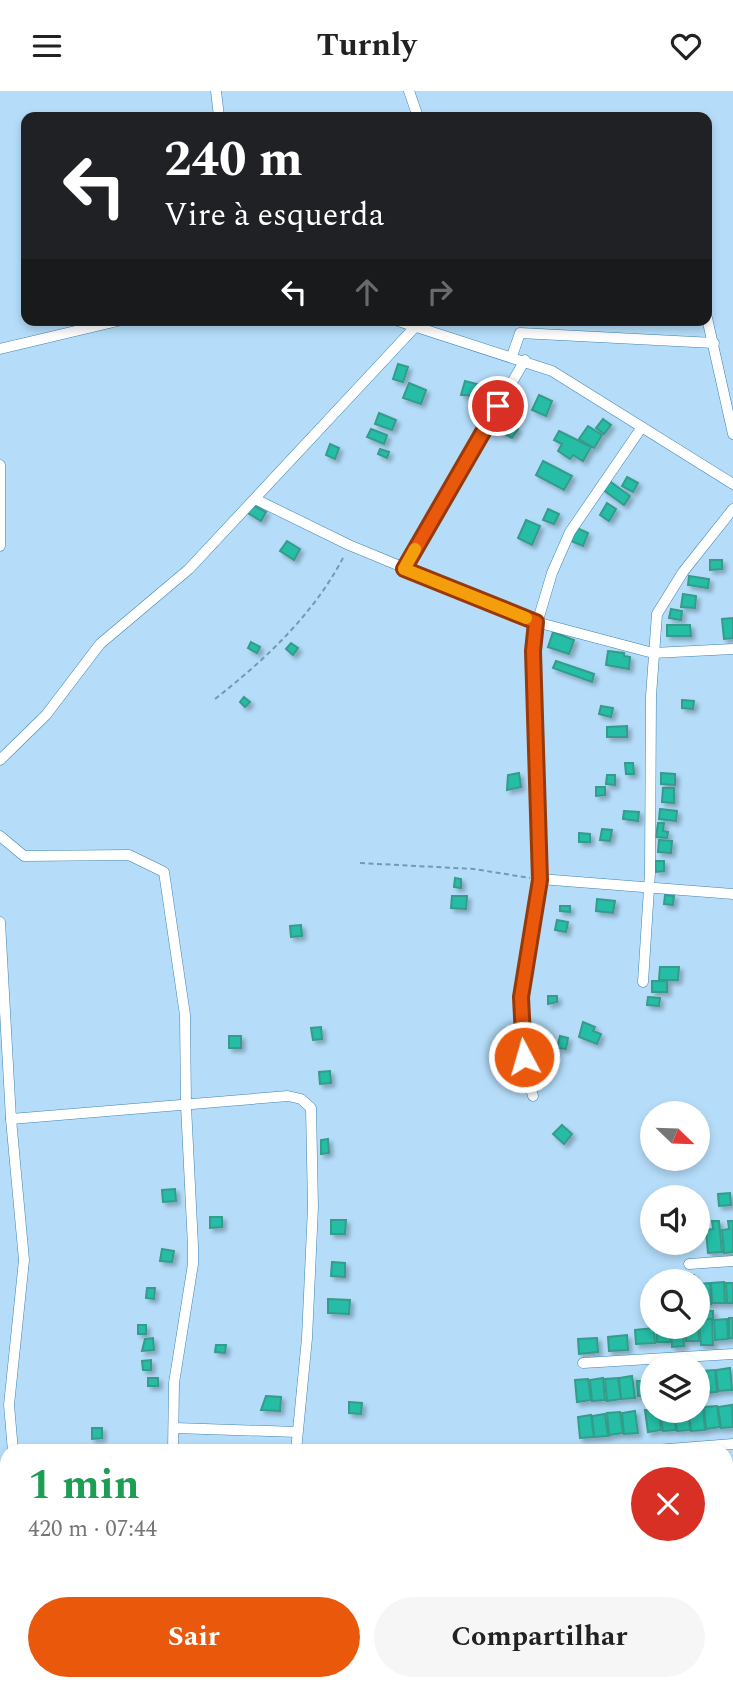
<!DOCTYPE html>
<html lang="pt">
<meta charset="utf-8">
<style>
body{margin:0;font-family:Spectral,serif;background:#f6f6f6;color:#222;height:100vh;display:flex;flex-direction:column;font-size:26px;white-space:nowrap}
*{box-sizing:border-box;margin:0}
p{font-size:23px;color:#767676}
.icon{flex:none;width:38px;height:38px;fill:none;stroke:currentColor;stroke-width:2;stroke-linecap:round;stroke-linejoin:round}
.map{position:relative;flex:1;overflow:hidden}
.details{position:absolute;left:0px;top:1353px;width:733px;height:247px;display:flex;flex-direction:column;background:#fff;border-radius:21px 21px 0 0;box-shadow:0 4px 10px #0003}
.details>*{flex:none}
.banner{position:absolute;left:21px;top:21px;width:691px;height:214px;border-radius:14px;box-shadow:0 4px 10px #0003;background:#202124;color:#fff;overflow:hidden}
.needle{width:46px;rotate:113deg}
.controls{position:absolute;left:640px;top:1010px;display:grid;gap:14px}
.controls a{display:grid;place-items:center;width:70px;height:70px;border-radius:50%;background:#fff;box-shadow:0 4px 10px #0003;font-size:35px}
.pin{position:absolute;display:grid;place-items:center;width:60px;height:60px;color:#fff;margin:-30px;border:4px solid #fff;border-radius:50%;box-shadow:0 2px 7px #0007}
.me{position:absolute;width:77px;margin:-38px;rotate:354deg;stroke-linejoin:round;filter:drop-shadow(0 0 5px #0008)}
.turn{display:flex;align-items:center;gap:24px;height:147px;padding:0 28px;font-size:32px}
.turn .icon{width:91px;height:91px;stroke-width:2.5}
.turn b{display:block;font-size:49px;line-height:60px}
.lanes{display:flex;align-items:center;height:66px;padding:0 28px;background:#0003;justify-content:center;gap:35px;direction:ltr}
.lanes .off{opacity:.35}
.round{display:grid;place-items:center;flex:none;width:74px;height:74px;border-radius:37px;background:#f6f6f6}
.headline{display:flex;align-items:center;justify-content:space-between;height:119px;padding:0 28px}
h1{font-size:42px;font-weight:700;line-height:52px;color:#1e9e55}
.primary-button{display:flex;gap:14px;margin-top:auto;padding:14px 28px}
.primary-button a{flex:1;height:80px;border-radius:42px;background:#ea580c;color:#fff;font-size:28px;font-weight:700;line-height:80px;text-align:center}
.primary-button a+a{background:#f6f6f6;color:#222}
header{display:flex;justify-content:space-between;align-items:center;height:91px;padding:0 28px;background:#fff;font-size:32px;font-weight:700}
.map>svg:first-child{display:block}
.building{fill:#26bda6;stroke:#349b8a;stroke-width:2;filter:url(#shadow)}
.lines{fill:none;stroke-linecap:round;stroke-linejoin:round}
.street-casing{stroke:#3f84b0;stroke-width:11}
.path{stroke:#7599b2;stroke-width:2;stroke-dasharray:5 3.5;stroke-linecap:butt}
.street{stroke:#fff;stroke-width:10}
.route-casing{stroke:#983908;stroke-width:18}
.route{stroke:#ea580c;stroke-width:12}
.slow{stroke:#f59e0b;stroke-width:12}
</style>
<header><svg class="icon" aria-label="menu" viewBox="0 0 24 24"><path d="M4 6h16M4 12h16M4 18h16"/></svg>Turnly<svg class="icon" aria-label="heart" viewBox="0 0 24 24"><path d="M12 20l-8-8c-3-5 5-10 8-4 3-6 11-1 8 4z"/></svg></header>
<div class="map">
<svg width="733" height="1599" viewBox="0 0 733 1599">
<defs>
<filter id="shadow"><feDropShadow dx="3.5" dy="3.5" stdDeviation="2" flood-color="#0004"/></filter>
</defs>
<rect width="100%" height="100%" fill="#b5ddfa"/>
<g class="building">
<polygon points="398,273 408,276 403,291 393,288"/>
<polygon points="465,290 484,295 481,305 461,304"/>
<polygon points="409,292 426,299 421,313 403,307"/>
<polygon points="539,304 552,310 546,325 532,319"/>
<polygon points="379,322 396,329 392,339 375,333"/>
<polygon points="603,328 611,334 604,343 596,337"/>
<polygon points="506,331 518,338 512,347 501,341"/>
<polygon points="588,335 602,344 594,357 579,348"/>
<polygon points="371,338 387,344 384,353 367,346"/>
<polygon points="559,340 591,356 583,370 573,364 570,368 558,360 562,353 554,349"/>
<polygon points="330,353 339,357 335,368 326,364"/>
<polygon points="380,358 389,361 387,367 378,363"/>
<polygon points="543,370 572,385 564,399 536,384"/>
<polygon points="627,386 638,392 633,401 622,395"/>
<polygon points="608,389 630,405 624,414 602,398"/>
<polygon points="607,412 616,418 609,430 600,424"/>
<polygon points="251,413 266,421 261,430 246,421"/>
<polygon points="548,418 559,423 554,433 543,429"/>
<polygon points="526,429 540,435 532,454 518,447"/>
<polygon points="577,437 588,442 583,455 571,450"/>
<polygon points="287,450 300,458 294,469 280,460"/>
<polygon points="710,469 722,469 722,478 710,479"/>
<polygon points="689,485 709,488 708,497 688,494"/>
<polygon points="683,503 696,505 695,517 681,516"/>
<polygon points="671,518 682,520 681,529 669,527"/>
<polygon points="733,527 733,547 724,548 722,528"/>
<polygon points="667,534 690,534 691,545 667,545"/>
<polygon points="553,541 574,549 569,563 548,556"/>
<polygon points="251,551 260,556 257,562 248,557"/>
<polygon points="291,552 298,557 293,564 286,558"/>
<polygon points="608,560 624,562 624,565 630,566 629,578 606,574"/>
<polygon points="556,570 594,583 592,591 553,577"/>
<polygon points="244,606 250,611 245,616 240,611"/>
<polygon points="682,609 694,610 693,618 682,617"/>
<polygon points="601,615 613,617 611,626 599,623"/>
<polygon points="627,635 627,646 607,646 607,636"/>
<polygon points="625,672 633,672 634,683 626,683"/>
<polygon points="519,682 521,696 507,699 508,684"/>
<polygon points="661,682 675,683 675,694 661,693"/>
<polygon points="607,684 615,684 615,694 606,693"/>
<polygon points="596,696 605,696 605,704 596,705"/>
<polygon points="663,697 674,697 674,712 662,711"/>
<polygon points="660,718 677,720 676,730 659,728"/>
<polygon points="624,720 639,721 638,730 623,728"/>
<polygon points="658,732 664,732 663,740 668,741 667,747 656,746"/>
<polygon points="602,738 612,739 610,750 600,749"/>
<polygon points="579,742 590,743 590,751 579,751"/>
<polygon points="659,749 672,750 671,762 658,761"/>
<polygon points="655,770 664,770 664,780 656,781"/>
<polygon points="455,787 461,788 461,797 454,796"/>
<polygon points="665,804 674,805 673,814 664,813"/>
<polygon points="452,805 467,805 466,818 451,817"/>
<polygon points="597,808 615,810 613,822 596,820"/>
<polygon points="560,815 570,815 570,821 560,820"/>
<polygon points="557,829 568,831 566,841 555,839"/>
<polygon points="301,834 302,845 291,846 290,835"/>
<polygon points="660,876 679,876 678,889 659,889"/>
<rect x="652" y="890" width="15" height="11"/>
<polygon points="548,905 557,905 557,911 548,913"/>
<polygon points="648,906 660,907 659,915 647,914"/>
<polygon points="583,931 595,936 593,940 601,943 597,953 579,946"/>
<polygon points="321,936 322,948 313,949 311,937"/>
<rect x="229" y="945" width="12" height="12"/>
<polygon points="560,945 568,947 566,958 557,957"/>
<polygon points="542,957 548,958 543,977 537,975"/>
<polygon points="330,980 331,992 320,993 319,981"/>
<polygon points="562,1034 572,1043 564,1053 553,1043"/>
<polygon points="328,1048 329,1062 321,1063 321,1049"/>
<polygon points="175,1098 176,1110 163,1111 162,1099"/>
<polygon points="730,1102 731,1114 719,1115 718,1103"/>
<polygon points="210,1126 222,1126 222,1136 210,1137"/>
<polygon points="331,1129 346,1129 345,1143 331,1143"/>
<polygon points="712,1130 719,1130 722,1161 708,1162 706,1139 713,1138"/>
<polygon points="728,1130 733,1130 733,1161 724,1162 722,1139 729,1138"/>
<polygon points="162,1158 174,1160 172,1171 160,1170"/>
<polygon points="332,1171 345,1172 345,1186 331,1185"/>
<polygon points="694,1184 695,1190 683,1190 682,1185"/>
<polygon points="724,1191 725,1212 712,1212 711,1192"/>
<polygon points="710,1192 711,1213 698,1213 698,1193"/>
<polygon points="726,1192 733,1192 733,1212 727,1212"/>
<polygon points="147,1197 155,1197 154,1208 146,1207"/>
<polygon points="328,1208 350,1209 349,1223 328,1222"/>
<rect x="706" y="1220" width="7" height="8"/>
<rect x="729" y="1227" width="4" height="20"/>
<polygon points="712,1228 713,1254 701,1254 699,1229"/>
<polygon points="727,1228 728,1248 715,1249 714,1229"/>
<polygon points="698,1230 699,1250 686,1250 686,1236 698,1236"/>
<rect x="138" y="1234" width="8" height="9"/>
<rect x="657" y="1236" width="13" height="15"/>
<polygon points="671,1236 683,1236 684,1255 672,1256"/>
<polygon points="654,1237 655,1252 636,1253 635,1239"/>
<polygon points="627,1244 628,1259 609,1260 608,1246"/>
<polygon points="153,1247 154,1259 142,1260 145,1248"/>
<polygon points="597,1247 598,1261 579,1263 578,1248"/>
<polygon points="216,1254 226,1254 225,1262 215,1261"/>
<polygon points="151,1269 151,1279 143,1279 142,1270"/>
<polygon points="730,1277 732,1299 718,1300 716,1279"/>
<polygon points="698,1279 702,1301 698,1301"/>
<polygon points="715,1279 717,1301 703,1302 701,1280"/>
<polygon points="653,1283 653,1311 652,1311 652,1304 638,1305 637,1290 644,1290 644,1284"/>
<polygon points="632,1285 635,1307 621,1308 619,1287"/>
<rect x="148" y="1287" width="10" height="8"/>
<polygon points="603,1287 605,1309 592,1310 590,1289"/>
<polygon points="618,1287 621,1308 607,1310 605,1288"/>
<polygon points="588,1288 591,1309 577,1311 575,1289"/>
<polygon points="266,1305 281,1306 280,1320 261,1319"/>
<polygon points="349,1311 362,1312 361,1323 349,1322"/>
<polygon points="732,1314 733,1336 721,1337 718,1316"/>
<polygon points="717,1315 720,1336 706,1338 704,1316"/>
<polygon points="703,1317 705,1339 691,1340 689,1320"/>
<polygon points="645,1319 659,1320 661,1339 648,1341"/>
<polygon points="635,1320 638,1342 624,1343 622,1322"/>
<polygon points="660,1320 674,1320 676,1339 663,1340"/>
<polygon points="674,1320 688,1320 690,1339 677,1340"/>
<polygon points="620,1321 623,1342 609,1344 607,1322"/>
<polygon points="605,1323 608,1345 594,1346 592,1325"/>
<polygon points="591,1324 594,1346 580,1347 578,1326"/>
<polygon points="92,1337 102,1337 102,1347 92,1348"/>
<polygon points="733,1418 733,1436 726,1437 726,1419"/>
<polygon points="729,1473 733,1473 733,1491 730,1491"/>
</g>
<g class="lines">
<g class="street-casing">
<g id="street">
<polyline points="216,0 219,26"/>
<polyline points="409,0 418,26"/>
<polyline points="707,227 733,343"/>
<polyline points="395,229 552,280 733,393"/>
<polyline points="0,258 122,229"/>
<polyline points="512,265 520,242 714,252"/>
<polyline points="0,374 0,455"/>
<polyline points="255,408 349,454 536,531 653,562 733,558"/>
<polyline points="404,478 525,269"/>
<polyline points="0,669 46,624 100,553 189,478 415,236"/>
<polyline points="0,745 24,765 129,764 164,781 185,924 186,1015 193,1155 193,1173 174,1292 173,1360"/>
<polyline points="540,788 733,803"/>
<polyline points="0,831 11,1028 288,1005 301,1008 311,1017 313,1116 307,1247 296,1360"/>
<polyline points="643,891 650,782 651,605 657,523 683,481 733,418"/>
<polyline points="533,1005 526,980 521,906 540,788 533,546 552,482 570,441 642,336"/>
<polyline points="11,1028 24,1169 9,1314 13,1360"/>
<polyline points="689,1173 733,1170"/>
<polyline points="583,1272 733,1263"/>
<polyline points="175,1337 297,1341"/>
<polyline points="643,1360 733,1353"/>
<polyline points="51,1592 52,1599"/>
<polyline points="276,1599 277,1592"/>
<polyline points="589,1599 644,1596"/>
</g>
</g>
<g class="path">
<path d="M215,608C266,568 314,523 344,465"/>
<polyline points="360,772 474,778 530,787"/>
</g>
<use href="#street" class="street"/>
</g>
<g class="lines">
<g class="route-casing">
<polyline id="route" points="498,315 404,478 536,531 533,560 540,789 521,906 524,966"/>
</g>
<use href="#route" class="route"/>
<polyline class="slow" points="415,458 404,478 526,527"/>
</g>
</svg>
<div class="controls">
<a><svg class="needle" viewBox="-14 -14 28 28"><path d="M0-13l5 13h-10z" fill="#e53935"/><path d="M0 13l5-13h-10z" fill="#767676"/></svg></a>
<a><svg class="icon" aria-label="sound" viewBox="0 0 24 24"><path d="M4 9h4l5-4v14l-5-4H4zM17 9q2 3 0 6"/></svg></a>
<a><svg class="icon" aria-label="search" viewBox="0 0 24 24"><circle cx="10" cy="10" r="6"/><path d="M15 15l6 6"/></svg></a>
<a><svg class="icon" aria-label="layers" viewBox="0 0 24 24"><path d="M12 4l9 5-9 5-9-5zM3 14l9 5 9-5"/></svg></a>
</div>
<div class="pin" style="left:498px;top:315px;background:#d93025"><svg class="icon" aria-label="arrive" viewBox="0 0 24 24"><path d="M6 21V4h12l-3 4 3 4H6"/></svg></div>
<svg class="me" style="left:524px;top:966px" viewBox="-20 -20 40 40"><circle r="17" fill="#ea580c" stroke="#fff" stroke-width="3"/><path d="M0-11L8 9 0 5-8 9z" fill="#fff"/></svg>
<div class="banner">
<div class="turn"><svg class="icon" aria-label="left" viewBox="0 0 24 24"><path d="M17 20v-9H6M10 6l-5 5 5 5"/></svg><div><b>240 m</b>Vire à esquerda</div></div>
<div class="lanes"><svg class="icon" aria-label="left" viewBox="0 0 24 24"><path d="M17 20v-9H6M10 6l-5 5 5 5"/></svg><svg class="icon off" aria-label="ahead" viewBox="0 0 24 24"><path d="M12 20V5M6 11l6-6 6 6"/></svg><svg class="icon off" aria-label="right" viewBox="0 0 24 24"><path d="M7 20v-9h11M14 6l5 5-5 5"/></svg></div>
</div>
<section class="details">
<div class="headline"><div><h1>1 min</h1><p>420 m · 07:44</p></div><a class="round" style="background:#d93025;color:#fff"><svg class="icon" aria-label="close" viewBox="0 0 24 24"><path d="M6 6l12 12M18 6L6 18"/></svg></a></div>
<div class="primary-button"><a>Sair</a><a>Compartilhar</a></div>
</section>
</div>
